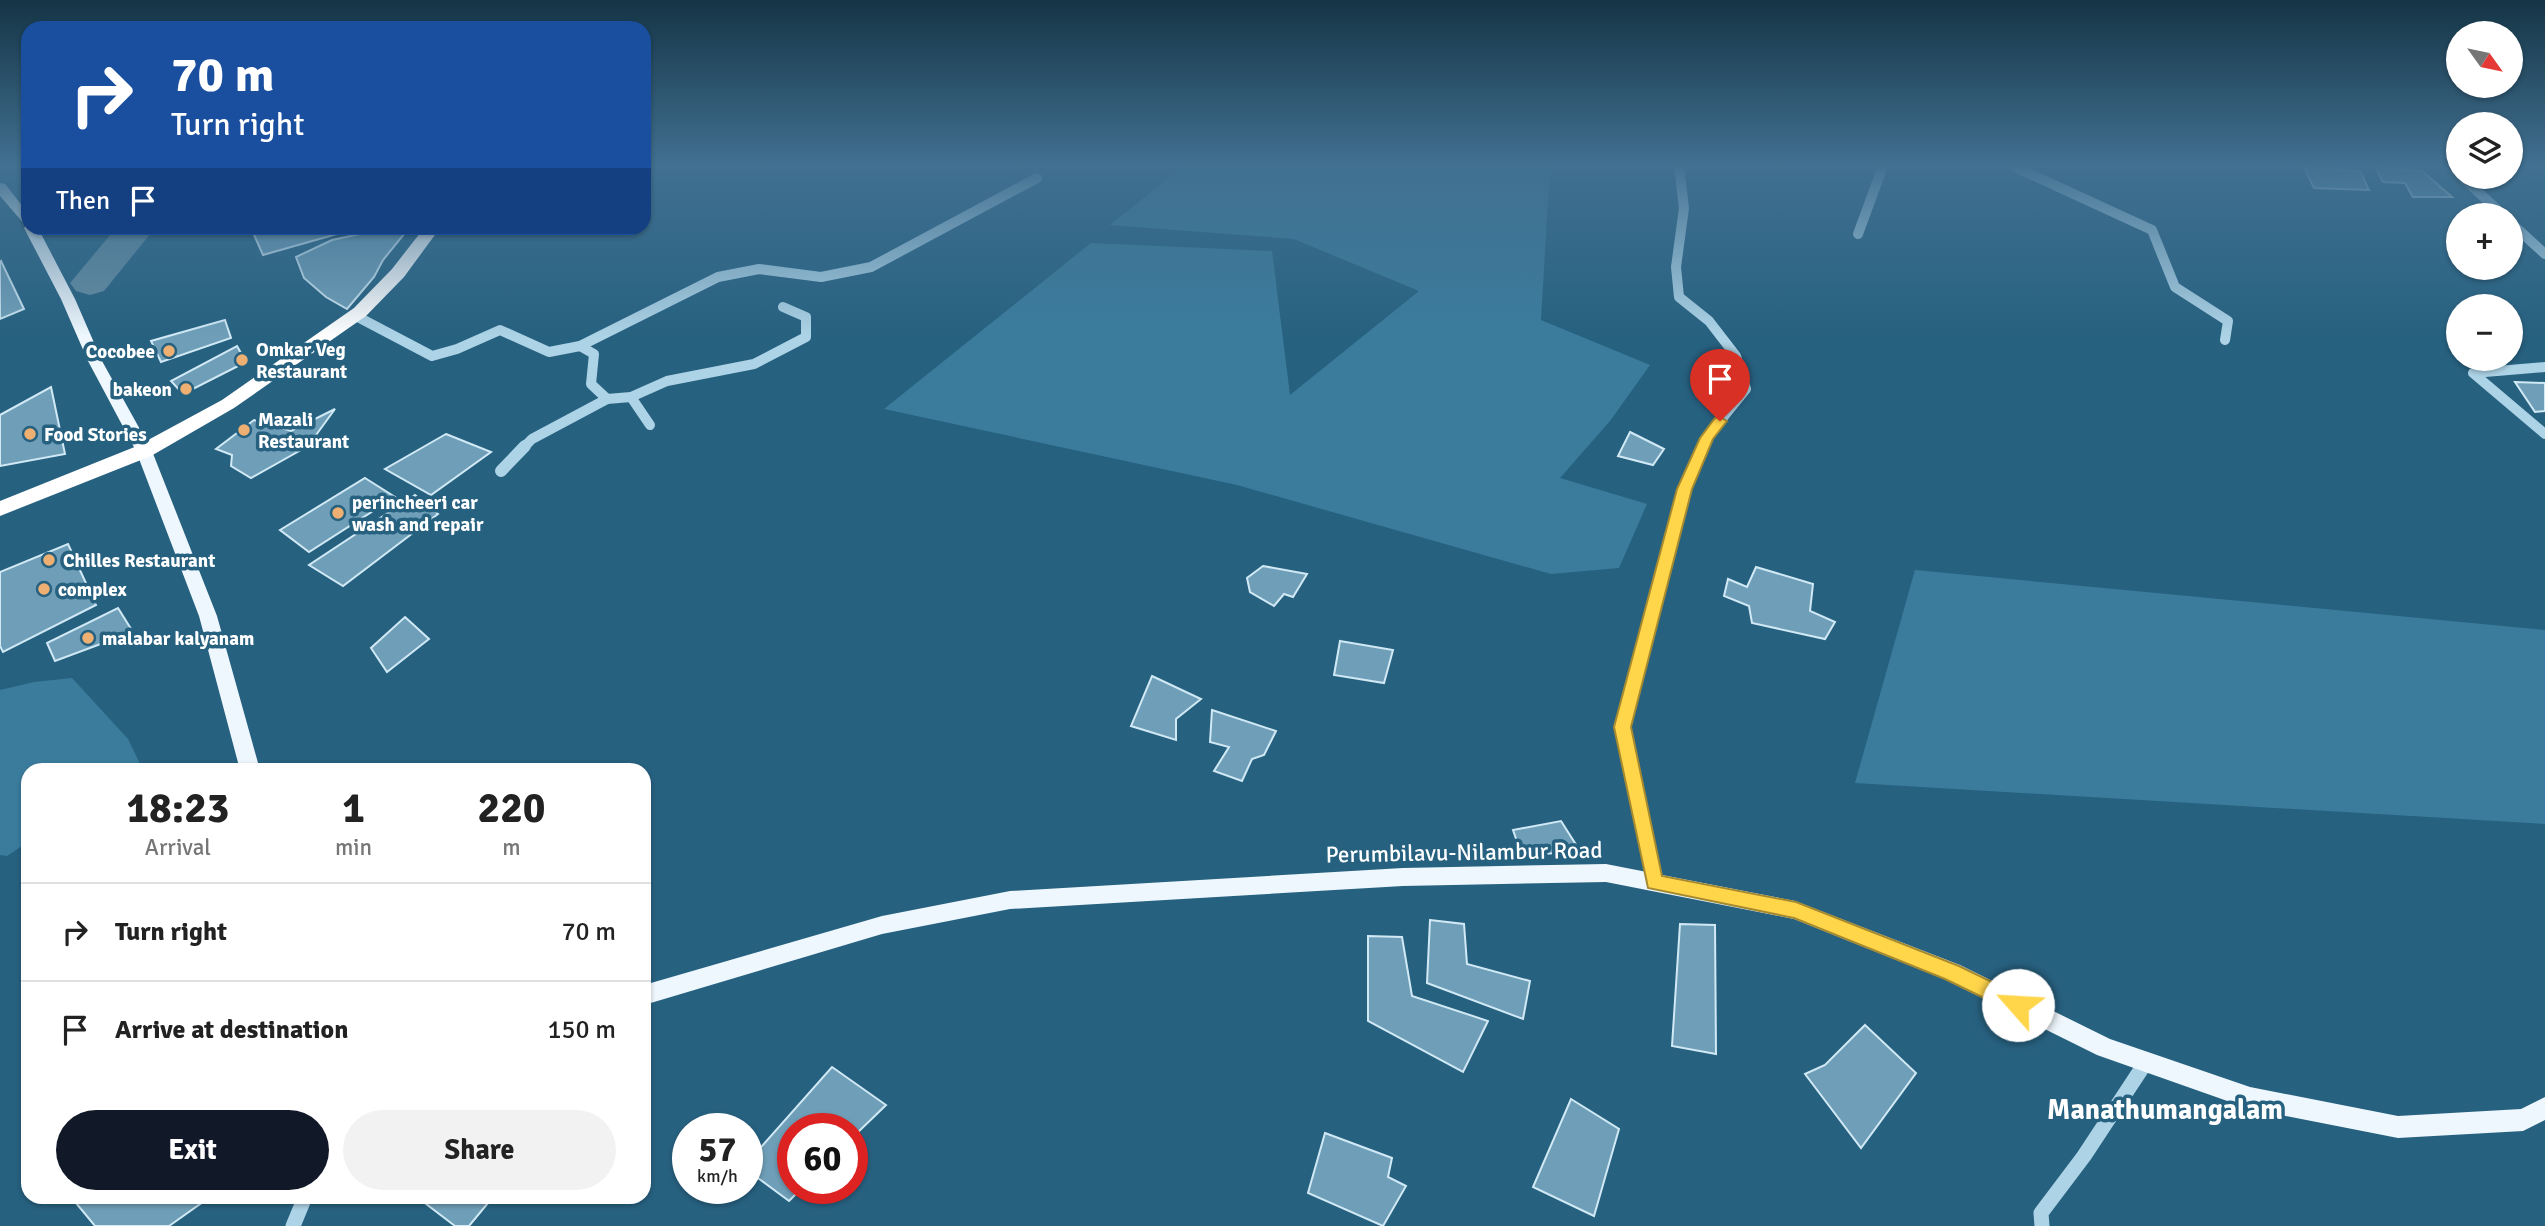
<!DOCTYPE html>
<meta charset="utf-8">
<style>
body{margin:0;font-family:Signika,sans-serif;background:#f2f2f2;color:#222;height:100vh;display:flex;flex-direction:column;font-size:26px;white-space:nowrap}
*{box-sizing:border-box;margin:0}
p{font-size:23px;color:#767676}
.icon{flex:none;width:38px;height:38px;fill:none;stroke:currentColor;stroke-width:2;stroke-linecap:round;stroke-linejoin:round}
.map{position:relative;flex:1;overflow:hidden}
.sheet{position:absolute;left:21px;top:763px;width:630px;height:441px;display:flex;flex-direction:column;background:#fff;border-radius:21px;box-shadow:0 2px 5px #0004}
.sheet>*{flex:none}
.hud{position:absolute;left:21px;top:21px;width:630px;height:214px;border-radius:21px;box-shadow:0 2px 5px #0004;background:#1a4fa0;color:#fff;overflow:hidden}
.needle{width:46px;rotate:123deg}
.tools{position:absolute;left:2446px;top:21px;display:grid;gap:14px}
.tools a{display:grid;place-items:center;width:77px;height:77px;border-radius:50%;background:#fff;box-shadow:0 2px 5px #0004;font-size:35px}
.speed{position:absolute;left:672px;top:1113px;display:flex;gap:14px;font-size:35px;font-weight:700;text-align:center}
.speed>*{display:grid;place-content:center;width:91px;height:91px;border-radius:50%;background:#fff;box-shadow:0 2px 5px #0004;line-height:1}
.speed small{font-size:18px;font-weight:400}
.speed .limit{border:10px solid #d22;background:#fff;color:#111}
.pin{position:absolute;display:grid;place-items:center;width:60px;height:60px;color:#fff;margin:-72px -30px;border-radius:50% 50% 50% 0;rotate:-45deg;box-shadow:0 0 7px #0007}
.pin .icon{rotate:45deg}
.me{position:absolute;width:77px;margin:-38px;rotate:296deg;stroke-linejoin:round;filter:drop-shadow(0 0 5px #0008)}
.turn{display:flex;align-items:center;gap:24px;height:147px;padding:0 35px;font-size:32px}
.turn .icon{width:91px;height:91px;stroke-width:2.5}
.turn b{display:block;font-size:49px;line-height:60px}
.then{display:flex;align-items:center;height:66px;padding:0 35px;background:#0003;gap:14px;font-size:26px}
.eta{display:flex;justify-content:space-evenly;align-items:center;height:119px;text-align:center}
.eta b{font-size:42px;font-weight:800;line-height:49px}
.primary-button{display:flex;gap:14px;margin-top:auto;padding:14px 35px}
.primary-button a{flex:1;height:80px;border-radius:42px;background:#111827;color:#fff;font-size:28px;font-weight:800;line-height:80px;text-align:center}
.primary-button a+a{background:#f2f2f2;color:#222}
ul{padding:0;list-style:none}
li{display:flex;align-items:center;gap:21px;height:98px;padding:0 35px;border-top:2px solid #e0e0e0}
li div{flex:1}
li b{display:block;font-size:26px}
li em{font-style:normal}
.map>svg:first-child{display:block}
.green{fill:#3b7c9d}
.lines{fill:none;stroke-linecap:round;stroke-linejoin:round}
.river{fill:#658da2;fill-rule:evenodd}
.building{fill:#6f9fb8;stroke:#d0e9f5;stroke-width:2}
.minor-far2{stroke:#add3e6;stroke-width:10}
.minor-far1{stroke:#add3e6;stroke-width:12}
.minor{stroke:#add3e6;stroke-width:15}
.major{fill:#eef7fd;fill-rule:evenodd}
.highway{fill:#fff;fill-rule:evenodd}
.route{fill:#ffd54a;stroke:#a68a30;stroke-width:2}
.poi-dot{fill:#eeaf73;stroke:#276180;stroke-width:2.5}
.labels{text-anchor:middle;stroke-width:7;stroke-linejoin:round;paint-order:stroke}
.poi-label{font-size:19px;font-weight:bold;fill:#fff;stroke:#276180;text-anchor:start}
.near-street-label{font-size:23px;fill:#fff;stroke:#276180}
.near-quarter-label{font-size:28px;font-weight:bold;fill:#fff;stroke:#276180}
</style>
<div class="map">
<svg width="2545" height="1226" viewBox="0 0 2545 1226">
<rect width="100%" height="100%" fill="#276180"/>
<g class="green">
<polygon points="1183,166 1550,166 1541,320 1650,365 1610,421 1560,478 1647,504 1619,568 1551,574 1237,485 884,409 1091,243 1272,251 1290,395 1419,291 1294,239 1110,225"/>
<polygon points="1915,570 2545,630 2545,824 1855,783"/>
<polygon points="72,678 128,739 141,766 134,770 28,770 28,842 7,856 0,855 0,690 34,682"/>
</g>
<g class="lines">
<polygon class="river" points="116,228 155,228 104,291 90,295 76,291 70,283"/>
</g>
<g class="building">
<polygon points="2304,167 2360,171 2369,190 2314,188"/>
<polygon points="2375,167 2422,171 2452,197 2413,197 2405,183 2383,182"/>
<polygon points="251,228 358,228 263,255"/>
<polygon points="388,228 409,228 383,260 374,277 347,309 326,297 304,278 296,257 332,240"/>
<polygon points="1,261 24,309 0,319 0,262"/>
<polygon points="225,320 231,338 161,362 151,341"/>
<polygon points="237,346 246,362 183,394 171,381"/>
<polygon points="2515,382 2545,383 2545,411 2535,412"/>
<polygon points="51,387 65,454 0,466 0,415"/>
<polygon points="335,409 308,446 251,478 231,466 232,455 216,449 254,420 291,431"/>
<polygon points="1630,432 1664,449 1653,465 1618,456"/>
<polygon points="446,434 491,452 431,495 385,469"/>
<polygon points="365,478 395,497 309,552 280,530"/>
<polygon points="415,495 438,514 343,586 309,565"/>
<polygon points="68,544 96,605 3,652 0,646 0,572"/>
<polygon points="1263,566 1307,574 1293,597 1284,594 1274,606 1250,592 1247,578"/>
<polygon points="1756,567 1813,584 1810,611 1835,622 1825,639 1752,623 1749,606 1724,596 1728,579 1747,587"/>
<polygon points="118,608 133,632 55,661 47,643"/>
<polygon points="405,617 429,639 387,672 371,648"/>
<polygon points="1340,641 1393,650 1384,683 1334,675"/>
<polygon points="1152,676 1201,699 1176,719 1176,740 1131,726"/>
<polygon points="1212,710 1276,731 1264,755 1252,759 1242,781 1214,771 1229,747 1210,742"/>
<polygon points="1561,821 1580,851 1522,856 1513,830"/>
<polygon points="1430,920 1464,924 1467,964 1530,981 1523,1019 1427,983"/>
<polygon points="1680,924 1715,925 1716,1054 1672,1046"/>
<polygon points="1368,936 1402,937 1412,996 1488,1021 1463,1072 1368,1021"/>
<polygon points="1865,1025 1916,1073 1861,1148 1805,1074 1825,1065"/>
<polygon points="832,1067 886,1105 852,1138 852,1129 793,1129 793,1188 802,1188 789,1201 747,1170 747,1163"/>
<polygon points="1571,1099 1619,1129 1594,1216 1533,1187"/>
<polygon points="1325,1133 1392,1158 1388,1177 1406,1186 1383,1226 1308,1193"/>
<polygon points="71,1197 210,1197 169,1226 95,1226"/>
<polygon points="417,1197 493,1197 469,1226 455,1226"/>
</g>
<g class="lines">
<g class="minor-far2">
<polyline points="1679,166 1684,208 1676,267 1679,297 1709,321 1736,356 1746,389 1707,437 1702,448"/>
<polyline points="2013,166 2152,230 2175,287 2228,321 2225,340"/>
<polyline points="2450,166 2459,174"/>
<polyline points="2462,177 2503,215"/>
<polyline points="2511,223 2545,254"/>
<polyline points="1858,234 1883,166"/>
<polyline points="356,316 432,356 457,349 500,330 549,352 580,346 718,277 759,269 821,277 871,267 1037,178"/>
<polyline points="580,346 594,354 591,384 607,399 631,397 667,381 754,364 806,337 806,317 783,307"/>
<polyline points="2545,367 2473,373 2545,434"/>
<polyline points="631,397 650,425"/>
<polyline points="523,448 532,439 607,399"/>
</g>
<g class="minor-far1">
<polyline points="501,471 525,446"/>
<polyline points="1636,796 1622,727 1685,489 1703,446"/>
</g>
<g class="minor">
<polyline points="1636,794 1654,883"/>
<polyline points="293,1226 305,1197"/>
<polyline points="2042,1226 2041,1213 2084,1156 2146,1062"/>
</g>
<g class="major">
<polygon points="0,183 5,184 28,213 28,228 38,228 75,299 102,361 152,451 217,616 260,770 240,770 199,616 136,451 88,361 61,299 24,228 26,226 0,196"/>
<polygon points="1606,864 1795,901 1960,965 2110,1039 2250,1087 2398,1116 2521,1109 2545,1097 2545,1120 2523,1131 2398,1138 2250,1109 2097,1055 1944,979 1794,919 1606,882 1403,886 1010,909 882,934 644,1005 644,985 882,916 1010,891 1403,868"/>
</g>
<polygon class="highway" points="424,228 440,228 404,277 366,316 234,408 151,456 0,516 0,501 137,446 222,400 354,308 392,269"/>
</g>
<linearGradient id="sky" x2="0" y2="1"><stop stop-color="#153546"/><stop offset="0.49" stop-color="#417091"/><stop offset="1" stop-color="#417091" stop-opacity="0"/></linearGradient>
<rect width="2545" height="337" fill="url(#sky)"/>
<polygon class="route" points="1720,417 1727,421 1713,439 1692,489 1631,727 1662,876 1796,902 1959,966 2025,998 2027,1005 2025,1011 2018,1014 2011,1011 1945,979 1794,918 1648,888 1614,727 1677,489 1700,438 1715,418"/>
<g class="poi-dot">
<circle cx="169" cy="351" r="7"/>
<circle cx="242" cy="360" r="7"/>
<circle cx="186" cy="389" r="7"/>
<circle cx="244" cy="430" r="7"/>
<circle cx="30" cy="434" r="7"/>
<circle cx="338" cy="513" r="7"/>
<circle cx="49" cy="560" r="7"/>
<circle cx="44" cy="589" r="7"/>
<circle cx="88" cy="638" r="7"/>
</g>
<g class="labels">
<g class="poi-label">
<text x="256" y="356">Omkar Veg<tspan x="256" dy="22">Restaurant</tspan></text>
<text x="155" y="358" text-anchor="end">Cocobee</text>
<text x="172" y="396" text-anchor="end">bakeon</text>
<text x="258" y="426">Mazali<tspan x="258" dy="22">Restaurant</tspan></text>
<text x="44" y="441">Food Stories</text>
<text x="352" y="509">perincheeri car<tspan x="352" dy="22">wash and repair</tspan></text>
<text x="63" y="567">Chilles Restaurant</text>
<text x="58" y="596">complex</text>
<text x="102" y="645">malabar kalyanam</text>
</g>
<g class="near-street-label">
<text transform="translate(1464 852) rotate(-1)" y="8">Perumbilavu-Nilambur Road</text>
</g>
<g class="near-quarter-label">
<text x="2165" y="1119">Manathumangalam</text>
</g>
</g>
</svg>
<div class="tools">
<a><svg class="needle" viewBox="-14 -14 28 28"><path d="M0-13l5 13h-10z" fill="#e53935"/><path d="M0 13l5-13h-10z" fill="#767676"/></svg></a>
<a><svg class="icon" aria-label="layers" viewBox="0 0 24 24"><path d="M12 4l9 5-9 5-9-5zM3 14l9 5 9-5"/></svg></a>
<a>+</a>
<a>−</a>
</div>
<div class="speed"><div>57<small>km/h</small></div><div class="limit">60</div></div>
<div class="pin" style="left:1720px;top:421px;background:#d93025"><svg class="icon" aria-label="arrive" viewBox="0 0 24 24"><path d="M6 21V4h12l-3 4 3 4H6"/></svg></div>
<svg class="me" style="left:2018px;top:1005px" viewBox="-20 -20 40 40"><circle r="19" fill="#fff"/><path d="M0-13L10 11 0 6-10 11z" fill="#ffd54a"/></svg>
<div class="hud">
<div class="turn"><svg class="icon" aria-label="right" viewBox="0 0 24 24"><path d="M7 20v-9h11M14 6l5 5-5 5"/></svg><div><b>70 m</b>Turn right</div></div>
<div class="then">Then<svg class="icon" aria-label="arrive" viewBox="0 0 24 24"><path d="M6 21V4h12l-3 4 3 4H6"/></svg></div>
</div>
<section class="sheet">
<div class="eta">
<div><b>18:23</b><p>Arrival</p></div>
<div><b>1</b><p>min</p></div>
<div><b>220</b><p>m</p></div>
</div>
<ul>
<li><svg class="icon" aria-label="right" viewBox="0 0 24 24"><path d="M7 20v-9h11M14 6l5 5-5 5"/></svg><div><b>Turn right</b></div><em>70 m</em></li>
<li><svg class="icon" aria-label="arrive" viewBox="0 0 24 24"><path d="M6 21V4h12l-3 4 3 4H6"/></svg><div><b>Arrive at destination</b></div><em>150 m</em></li>
</ul>
<div class="primary-button"><a>Exit</a><a>Share</a></div>
</section>
</div>
